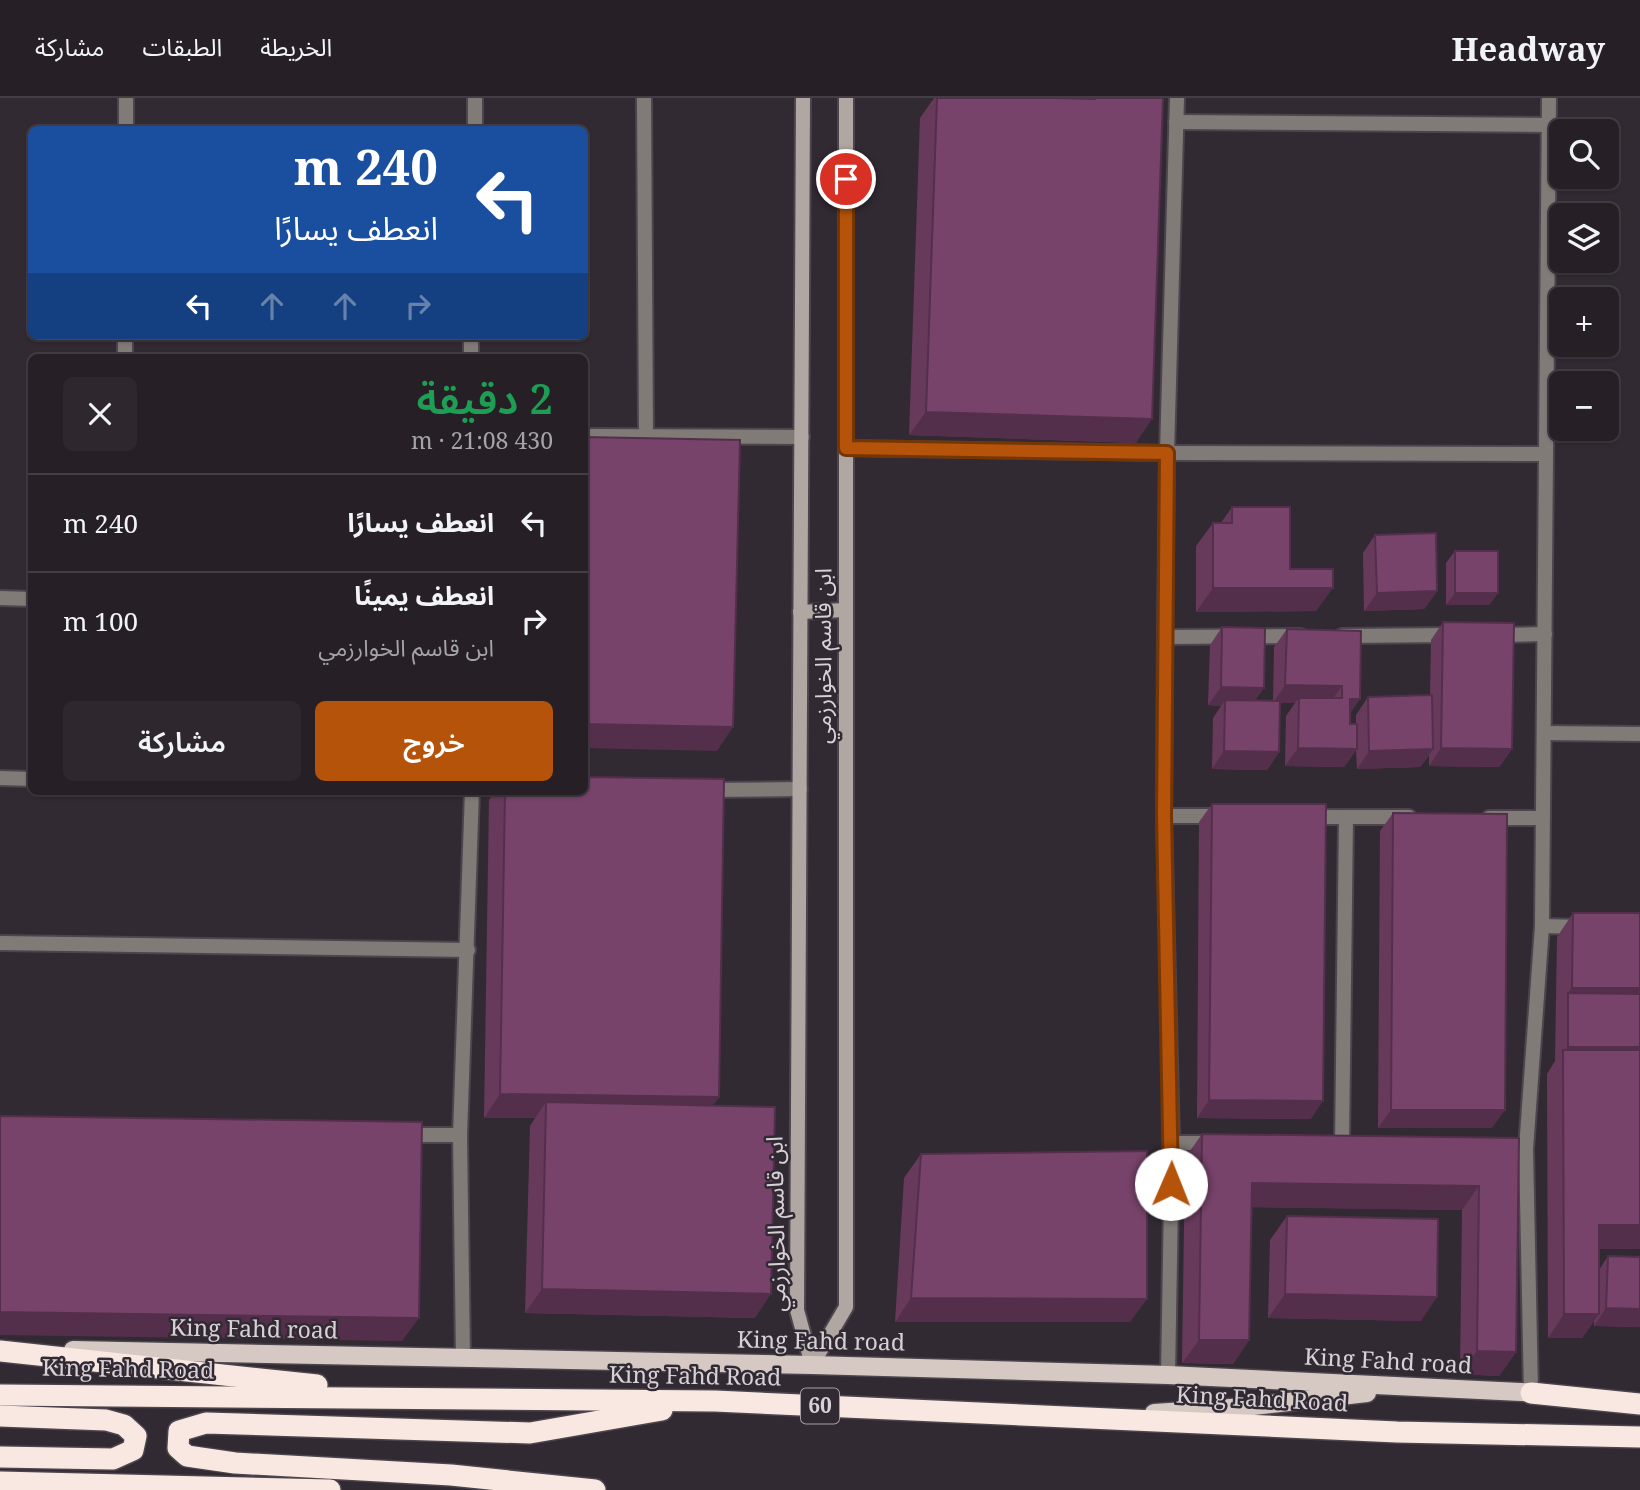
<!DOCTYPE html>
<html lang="ar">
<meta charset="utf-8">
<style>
body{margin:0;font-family:"Noto Serif","Noto Sans Arabic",serif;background:#2e282e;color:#f1f3f6;direction:rtl;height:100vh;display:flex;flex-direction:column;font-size:26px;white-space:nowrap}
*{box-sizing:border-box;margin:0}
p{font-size:23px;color:#a4a3a7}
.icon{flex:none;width:38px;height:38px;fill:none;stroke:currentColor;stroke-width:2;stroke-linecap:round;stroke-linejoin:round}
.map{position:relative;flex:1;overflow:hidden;direction:ltr}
.side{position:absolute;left:28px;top:256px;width:560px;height:441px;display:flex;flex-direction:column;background:#262026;border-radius:10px;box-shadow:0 2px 5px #0004,0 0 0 2px #423e43;direction:rtl}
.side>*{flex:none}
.top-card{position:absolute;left:28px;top:28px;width:560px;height:214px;border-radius:10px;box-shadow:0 2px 5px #0004,0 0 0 2px #423e43;direction:rtl;background:#1a4fa0;color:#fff;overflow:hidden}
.controls{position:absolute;left:1549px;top:21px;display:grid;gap:14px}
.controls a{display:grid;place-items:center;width:70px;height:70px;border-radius:10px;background:#262026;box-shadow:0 2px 5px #0004,0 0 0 2px #423e43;font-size:35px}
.pin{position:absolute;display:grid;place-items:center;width:60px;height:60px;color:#fff;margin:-30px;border:4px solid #fff;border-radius:50%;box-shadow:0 2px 7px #0007}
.me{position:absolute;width:77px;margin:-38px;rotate:1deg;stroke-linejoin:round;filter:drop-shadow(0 0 5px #0008)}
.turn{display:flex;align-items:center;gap:24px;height:147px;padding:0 35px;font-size:32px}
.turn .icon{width:91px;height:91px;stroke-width:2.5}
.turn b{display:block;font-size:49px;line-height:60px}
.lanes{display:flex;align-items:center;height:66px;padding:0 35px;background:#0003;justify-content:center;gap:35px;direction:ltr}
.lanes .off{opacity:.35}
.round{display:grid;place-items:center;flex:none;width:74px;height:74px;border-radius:10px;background:#2e282e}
.summary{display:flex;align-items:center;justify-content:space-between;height:119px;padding:0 35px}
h1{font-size:42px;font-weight:600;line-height:52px;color:#1e9e55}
.primary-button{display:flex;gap:14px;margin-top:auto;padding:14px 35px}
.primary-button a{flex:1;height:80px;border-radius:10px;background:#b45309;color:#fff;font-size:28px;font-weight:600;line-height:80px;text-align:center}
.primary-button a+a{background:#2e282e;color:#f1f3f6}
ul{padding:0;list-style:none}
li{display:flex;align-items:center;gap:21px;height:98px;padding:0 35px;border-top:2px solid #423e43}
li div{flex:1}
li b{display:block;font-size:26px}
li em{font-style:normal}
header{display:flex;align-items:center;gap:42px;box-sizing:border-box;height:98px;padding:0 35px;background:#262026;border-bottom:2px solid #423e43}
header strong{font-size:33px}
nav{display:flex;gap:38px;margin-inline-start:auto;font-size:24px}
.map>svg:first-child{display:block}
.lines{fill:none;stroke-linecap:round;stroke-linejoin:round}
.street-casing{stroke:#4c454d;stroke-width:18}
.secondary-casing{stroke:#4c454d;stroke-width:18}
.primary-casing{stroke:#4c454d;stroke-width:21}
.highway-casing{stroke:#4c454d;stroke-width:24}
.street{stroke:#817b78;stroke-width:14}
.secondary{stroke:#b1a7a2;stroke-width:14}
.primary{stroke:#d6c9c3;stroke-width:18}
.highway{stroke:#f8e8e1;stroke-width:21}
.wall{fill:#673a5c}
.shaded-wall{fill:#542f4b}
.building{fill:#78436b;stroke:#542f4b;stroke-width:2}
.route-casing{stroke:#753606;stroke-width:18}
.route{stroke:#b45309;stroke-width:12}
.labels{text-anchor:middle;stroke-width:5;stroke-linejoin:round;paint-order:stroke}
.shield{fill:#322a33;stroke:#a69fa6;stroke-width:2}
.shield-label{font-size:21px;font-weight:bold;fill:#d7d1d7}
.street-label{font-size:23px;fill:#d7d1d7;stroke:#322a33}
</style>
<header>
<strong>Headway</strong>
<nav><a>الخريطة</a><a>الطبقات</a><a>مشاركة</a></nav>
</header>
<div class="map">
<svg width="1640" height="1392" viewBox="0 0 1640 1392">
<rect width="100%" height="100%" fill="#322a33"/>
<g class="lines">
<g class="street-casing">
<g id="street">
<polyline points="644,0 646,338"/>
<polyline points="1176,24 1549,27"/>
<polyline points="126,32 126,0"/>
<polyline points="475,32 475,0"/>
<polyline points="125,259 125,238"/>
<polyline points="471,259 471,238"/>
<polyline points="584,338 802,339"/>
<polyline points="846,350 1167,355 1546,356"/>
<polyline points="0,500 32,501"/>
<polyline points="1496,537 1545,536"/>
<polyline points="1342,538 1451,537"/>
<polyline points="1165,539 1301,538"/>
<polyline points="1544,635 1640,636"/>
<polyline points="0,680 32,681"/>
<polyline points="705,692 800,691"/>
<polyline points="1164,718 1220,718"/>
<polyline points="1307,719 1409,719"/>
<polyline points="1489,720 1543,720"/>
<polyline points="1542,828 1583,829"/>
<polyline points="0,845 468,852"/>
<polyline points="406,1037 460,1037"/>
<polyline points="1172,1045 1212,1045"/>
<polyline points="1342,1046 1346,719"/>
<polyline points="463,1259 460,1037 472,693"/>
<polyline points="1168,1277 1172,1045 1164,718 1165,539 1167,355 1177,0"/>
<polyline points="1531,1295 1526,1051 1542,828 1549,0"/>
</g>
</g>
<g class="secondary-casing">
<g id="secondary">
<polyline points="803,0 797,1212 812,1267"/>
<polyline points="800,514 846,512"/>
<polyline points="812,1267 846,1209 846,0"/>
</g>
</g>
<g class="primary-casing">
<g id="primary">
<polyline points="73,1252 812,1267 1168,1277 1542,1295"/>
<polyline points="1154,1315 1245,1309 1367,1295"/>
</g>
</g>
<g class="highway-casing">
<g id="highway">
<polyline points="0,1253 317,1287"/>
<polyline points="1531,1295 1640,1306"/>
<polyline points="0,1297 715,1303 1397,1334 1640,1339"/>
<polyline points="0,1318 106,1322 124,1327 136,1338 133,1352 113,1361 0,1359"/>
<polyline points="0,1384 330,1392"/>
<polyline points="595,1392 451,1377 235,1365 187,1358 178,1350 179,1333 206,1325 530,1335 662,1312"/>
</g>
</g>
<use href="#street" class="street"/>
<use href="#secondary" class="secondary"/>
<use href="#primary" class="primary"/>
<use href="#highway" class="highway"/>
</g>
<g class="wall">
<polygon points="934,0 1163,0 1136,345 909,337 920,20"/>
<polygon points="1232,409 1290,471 1316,513 1196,514 1196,448 1213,425 1221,425"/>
<polygon points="1375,437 1437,493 1424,511 1364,513 1363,455"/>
<polygon points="1455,453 1498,495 1489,507 1446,507 1446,465"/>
<polygon points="1443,524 1512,651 1499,669 1429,668 1429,657 1420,669 1357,671 1356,652 1344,669 1285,668 1286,618 1295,605 1280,605 1279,654 1267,672 1212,671 1213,620 1221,608 1208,607 1210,547 1222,529 1255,602 1273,603 1274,549 1287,531 1360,601 1350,615 1350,626 1356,626 1356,617 1368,599 1430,598 1431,542"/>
<polygon points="495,693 584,693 719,999 713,1007 755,1220 525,1215 530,1028 535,1020 484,1020 489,702"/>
<polygon points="1212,706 1311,1021 1197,1020 1199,724"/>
<polygon points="1393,715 1492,1030 1378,1030 1380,733"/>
<polygon points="1573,815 1640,815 1640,1151 1599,1151 1599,1172 1608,1158 1640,1159 1640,1229 1594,1228 1594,1223 1582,1240 1548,1240 1547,976 1555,963 1557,839"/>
<polygon points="1202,1036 1519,1040 1516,1254 1499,1278 1460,1276 1462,1112 1251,1109 1249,1242 1233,1266 1182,1265 1185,1060"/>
<polygon points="921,1056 1130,1224 895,1224 904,1080"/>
<polygon points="1287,1118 1421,1223 1268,1220 1270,1142"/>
</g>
<g class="shaded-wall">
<polygon points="926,314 1152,321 1136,345 909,337"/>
<polygon points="1213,490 1333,490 1316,513 1196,514"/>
<polygon points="1437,493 1424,511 1364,513 1377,495"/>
<polygon points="1455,495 1498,495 1489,507 1446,507"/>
<polygon points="1285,587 1342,588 1329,606 1299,600 1295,605 1273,605"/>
<polygon points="1221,589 1264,590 1251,608 1225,602 1221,608 1208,607"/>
<polygon points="1350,601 1360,601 1347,619"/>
<polygon points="584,626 733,629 717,653 584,650"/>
<polygon points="1298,650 1357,651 1344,669 1285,668"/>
<polygon points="1441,650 1512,651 1499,669 1429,668"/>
<polygon points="1433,651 1420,669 1357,671 1369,653"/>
<polygon points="1224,653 1279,654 1267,672 1212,671"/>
<polygon points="1572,890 1640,890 1640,914 1568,895"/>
<polygon points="1568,949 1640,949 1640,967 1563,956"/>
<polygon points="500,996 719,999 702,1022 546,1004 535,1020 484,1020"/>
<polygon points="1209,1002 1323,1003 1311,1021 1197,1020"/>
<polygon points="1391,1012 1505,1012 1492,1030 1378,1030"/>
<polygon points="1252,1085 1479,1088 1462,1112 1235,1109"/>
<polygon points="1599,1127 1640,1127 1640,1151 1582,1151"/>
<polygon points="542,1191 771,1196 755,1220 525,1215"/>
<polygon points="1285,1196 1437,1199 1421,1223 1268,1220"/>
<polygon points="911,1200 1147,1201 1130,1224 895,1224"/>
<polygon points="1606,1210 1640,1211 1640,1229 1594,1228"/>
<polygon points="0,1214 419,1220 402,1243 0,1237"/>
<polygon points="1564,1216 1599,1216 1582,1240 1548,1240"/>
<polygon points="1199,1242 1249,1242 1233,1266 1182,1265"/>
<polygon points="1477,1253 1516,1254 1499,1278 1460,1276"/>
</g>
<g class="building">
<polygon points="937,0 1057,0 1095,1 1095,0 1163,0 1152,321 926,314"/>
<polygon points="584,339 740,342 733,629 584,626"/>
<polygon points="1232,409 1290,409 1290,471 1333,471 1333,490 1213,490 1213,425 1232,425"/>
<polygon points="1436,435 1437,493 1377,495 1375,437"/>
<rect x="1455" y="453" width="43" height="42"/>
<polygon points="1443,524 1514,525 1512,651 1441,650"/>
<polygon points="1222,529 1265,530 1264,590 1221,589"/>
<polygon points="1287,531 1361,533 1360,601 1350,601 1350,626 1357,626 1357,651 1298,650 1299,600 1342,600 1342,588 1285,587"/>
<polygon points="1432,597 1433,651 1369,653 1368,599"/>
<polygon points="1225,602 1280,603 1279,654 1224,653"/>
<polygon points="584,679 724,681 719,999 500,996 505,693 584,693"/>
<polygon points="1212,706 1326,706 1323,1003 1209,1002"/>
<polygon points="1393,715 1507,716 1505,1012 1391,1012"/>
<polygon points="1573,815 1640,815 1640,890 1572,890"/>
<polygon points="1568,895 1640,896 1640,949 1568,949"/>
<polygon points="1563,952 1640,952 1640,1127 1599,1127 1599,1216 1564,1216"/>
<polygon points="546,1004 775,1009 771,1196 542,1191"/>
<polygon points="0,1018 422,1024 419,1220 0,1214"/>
<polygon points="1202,1036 1519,1040 1516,1254 1477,1253 1479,1088 1252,1085 1249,1242 1199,1242"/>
<polygon points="1147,1053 1147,1201 911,1200 921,1056"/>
<polygon points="1287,1118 1438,1121 1437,1199 1285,1196"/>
<polygon points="1608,1158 1640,1159 1640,1211 1606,1210"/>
</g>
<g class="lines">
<g class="route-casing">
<polyline id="route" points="846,81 846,350 1167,355 1164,718 1171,1086"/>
</g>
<use href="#route" class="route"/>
</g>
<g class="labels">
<rect class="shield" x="801" y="1290.5" width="38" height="35" rx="5"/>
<g class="shield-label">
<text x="820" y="1315">60</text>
</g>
<g class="street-label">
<text transform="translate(823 558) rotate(-90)" y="8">ابن قاسم الخوارزمي</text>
<text transform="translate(776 1126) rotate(-91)" y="8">ابن قاسم الخوارزمي</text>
<text transform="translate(254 1231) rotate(1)" y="8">King Fahd road</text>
<text transform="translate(821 1243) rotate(1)" y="8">King Fahd road</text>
<text transform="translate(1388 1263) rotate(3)" y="8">King Fahd road</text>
<text transform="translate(128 1271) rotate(1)" y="8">King Fahd Road</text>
<text transform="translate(695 1278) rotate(1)" y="8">King Fahd Road</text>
<text transform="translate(1262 1301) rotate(3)" y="8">King Fahd Road</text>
</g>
</g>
</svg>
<div class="controls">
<a><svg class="icon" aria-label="search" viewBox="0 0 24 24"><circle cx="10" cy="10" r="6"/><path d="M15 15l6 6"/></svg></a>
<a><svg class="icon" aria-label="layers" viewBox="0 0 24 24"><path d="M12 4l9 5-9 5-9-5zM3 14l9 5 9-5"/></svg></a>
<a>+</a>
<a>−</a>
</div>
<div class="pin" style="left:846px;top:81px;background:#d93025"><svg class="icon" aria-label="arrive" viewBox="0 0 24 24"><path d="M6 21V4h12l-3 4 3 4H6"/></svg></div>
<svg class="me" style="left:1171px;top:1086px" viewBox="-20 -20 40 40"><circle r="19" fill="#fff"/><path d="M0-13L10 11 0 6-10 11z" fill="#b45309"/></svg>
<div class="top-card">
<div class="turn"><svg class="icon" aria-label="left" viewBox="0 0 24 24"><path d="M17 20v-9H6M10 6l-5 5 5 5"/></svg><div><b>240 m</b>انعطف يسارًا</div></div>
<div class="lanes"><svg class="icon" aria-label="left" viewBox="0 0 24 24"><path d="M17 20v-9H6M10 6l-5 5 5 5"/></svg><svg class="icon off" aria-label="ahead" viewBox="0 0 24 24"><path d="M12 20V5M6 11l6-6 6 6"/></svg><svg class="icon off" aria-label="ahead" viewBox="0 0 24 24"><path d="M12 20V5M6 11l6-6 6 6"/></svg><svg class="icon off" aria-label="right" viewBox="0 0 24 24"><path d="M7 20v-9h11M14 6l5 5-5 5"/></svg></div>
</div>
<section class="side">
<div class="summary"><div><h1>2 دقيقة</h1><p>430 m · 21:08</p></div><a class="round"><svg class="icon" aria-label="close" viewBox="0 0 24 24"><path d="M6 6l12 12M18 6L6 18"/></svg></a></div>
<ul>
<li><svg class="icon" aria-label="left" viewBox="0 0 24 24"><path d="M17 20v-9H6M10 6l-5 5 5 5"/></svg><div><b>انعطف يسارًا</b></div><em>240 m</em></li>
<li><svg class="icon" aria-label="right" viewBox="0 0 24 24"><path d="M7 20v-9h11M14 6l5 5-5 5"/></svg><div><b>انعطف يمينًا</b><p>ابن قاسم الخوارزمي</p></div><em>100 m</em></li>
</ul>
<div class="primary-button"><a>خروج</a><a>مشاركة</a></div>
</section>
</div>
